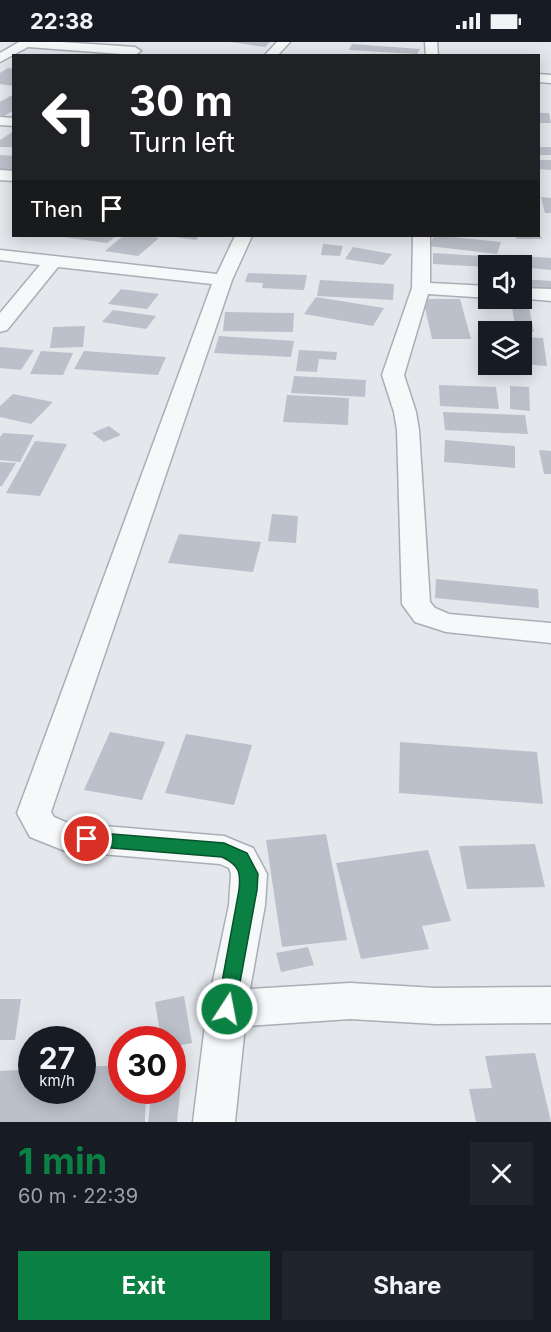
<!DOCTYPE html>
<meta charset="utf-8">
<style>
body{margin:0;font-family:Inter,sans-serif;background:#20242c;color:#f1f3f6;height:100vh;display:flex;flex-direction:column;font-size:22px;white-space:nowrap}
*{box-sizing:border-box;margin:0}
p{font-size:20px;color:#9ea1a6}
.icon{flex:none;width:33px;height:33px;fill:none;stroke:currentColor;stroke-width:2;stroke-linecap:round;stroke-linejoin:round}
.map{position:relative;height:1080px;overflow:hidden}
.drawer{display:flex;flex-direction:column;background:#171b24;flex:1}
.drawer>*{flex:none}
.hud{position:absolute;left:12px;top:12px;width:528px;height:183px;border-radius:0px;box-shadow:0 3px 15px #0003;background:#202124;color:#fff;overflow:hidden}
.fabs{position:absolute;left:478px;top:213px;display:grid;gap:12px}
.fabs a{display:grid;place-items:center;width:54px;height:54px;border-radius:0px;background:#171b24;box-shadow:0 3px 15px #0003;font-size:30px}
.speed{position:absolute;left:18px;top:984px;display:flex;gap:12px;font-size:30px;font-weight:700;text-align:center}
.speed>*{display:grid;place-content:center;width:78px;height:78px;border-radius:50%;background:#171b24;box-shadow:0 3px 15px #0003;line-height:1}
.speed small{font-size:15px;font-weight:400}
.speed .limit{border:9px solid #d22;background:#fff;color:#111}
.pin{position:absolute;display:grid;place-items:center;width:51px;height:51px;color:#fff;margin:-26px;border:3px solid #fff;border-radius:50%;box-shadow:0 2px 6px #0007}
.me{position:absolute;width:66px;margin:-33px;rotate:11deg;stroke-linejoin:round;filter:drop-shadow(0 0 4px #0008)}
.turn{display:flex;align-items:center;gap:21px;height:126px;padding:0 18px;font-size:27px}
.turn .icon{width:78px;height:78px;stroke-width:2.5}
.turn b{display:block;font-size:42px;line-height:51px}
.then{display:flex;align-items:center;height:57px;padding:0 18px;background:#0003;gap:12px;font-size:22px}
.round{display:grid;place-items:center;flex:none;width:63px;height:63px;border-radius:0px;background:#20242c}
.headline{display:flex;align-items:center;justify-content:space-between;height:102px;padding:0 18px}
h1{font-size:36px;font-weight:700;line-height:45px;color:#0b8043}
.cta{display:flex;gap:12px;margin-top:auto;padding:12px 18px}
.cta a{flex:1;height:69px;border-radius:0px;background:#0b8043;color:#fff;font-size:24px;font-weight:700;line-height:69px;text-align:center}
.cta a+a{background:#20242c;color:#f1f3f6}
.status{display:flex;justify-content:space-between;align-items:center;height:42px;padding:0 30px;background:#171b24;direction:ltr}
.status svg{height:16px;fill:currentColor}
.map>svg:first-child{display:block}
.building{fill:#bbc0ca}
.lines{fill:none;stroke-linecap:round;stroke-linejoin:round}
.minor-casing{stroke:#a9aeb7;stroke-width:3}
.minor{fill:#f7f8fa;fill-rule:evenodd}
.route{fill:#0b8043;stroke:#07532c;stroke-width:1.5}
</style>
<div class="status"><b>22:38</b><svg viewBox="0 0 49 12"><path d="M0 12V9h3v3zM5 12V6h3v6zM10 12V3h3v9zM15 12V0h3v12zM26 1h20v11H26zM47 4h2v5h-2z"/></svg></div>
<div class="map">
<svg width="551" height="1080" viewBox="0 0 551 1080">
<rect width="100%" height="100%" fill="#e4e7ec"/>
<g class="building">
<polygon points="231,0 270,0 265,5"/>
<polygon points="352,2 420,7 417,12 349,8"/>
<polygon points="8,26 14,27 14,44 0,42 0,31"/>
<polygon points="14,52 14,68 4,74 0,73 0,60"/>
<polygon points="538,71 549,71 551,81 538,81"/>
<polygon points="14,89 14,105 0,105 0,98"/>
<rect x="538" y="105" width="13" height="8"/>
<polygon points="0,113 14,114 14,131 0,129"/>
<polygon points="538,118 551,118 551,128 538,127"/>
<polygon points="541,155 551,156 551,171 545,171"/>
<polygon points="538,189 542,197 517,197 515,194 538,194"/>
<polygon points="56,194 116,194 107,201"/>
<polygon points="123,194 146,194 159,196 138,214 105,209"/>
<polygon points="168,194 199,194 196,198"/>
<polygon points="434,194 442,194 501,200 497,212 429,204"/>
<polygon points="323,202 343,204 340,214 321,213"/>
<polygon points="353,205 392,212 383,223 345,217"/>
<polygon points="433,211 499,215 499,224 489,224 489,225 433,222"/>
<polygon points="508,213 551,216 551,228 509,224"/>
<polygon points="248,231 307,233 304,248 262,246 263,241 245,240"/>
<polygon points="522,237 551,239 551,252 522,250"/>
<polygon points="320,238 394,242 393,258 317,254"/>
<polygon points="121,247 159,252 147,267 108,262"/>
<polygon points="316,255 384,266 373,284 304,272"/>
<polygon points="423,257 460,257 471,297 432,297"/>
<polygon points="512,265 529,265 534,290 516,290"/>
<polygon points="113,268 156,274 146,287 102,280"/>
<polygon points="225,270 294,271 293,290 223,289"/>
<polygon points="85,284 83,305 50,306 53,285"/>
<polygon points="219,294 294,299 291,315 214,311"/>
<polygon points="522,295 543,296 547,324 522,322"/>
<polygon points="0,305 34,308 21,328 0,326"/>
<polygon points="299,308 337,310 336,318 319,317 317,330 296,329"/>
<polygon points="41,309 73,311 63,333 30,332"/>
<polygon points="84,309 166,315 158,333 74,327"/>
<polygon points="294,334 366,338 365,355 291,351"/>
<polygon points="439,343 496,345 499,367 440,364"/>
<polygon points="510,344 529,345 530,369 510,367"/>
<polygon points="13,352 53,360 31,382 0,375 0,364"/>
<polygon points="287,353 349,356 348,383 283,380"/>
<polygon points="443,370 525,373 528,392 445,388"/>
<polygon points="109,384 121,393 104,400 92,391"/>
<polygon points="3,391 34,393 20,420 0,418 0,395"/>
<polygon points="445,398 515,404 515,426 444,420"/>
<polygon points="35,399 67,402 40,454 6,451"/>
<polygon points="539,408 551,409 551,432 544,432"/>
<polygon points="0,420 16,421 2,444 0,444"/>
<polygon points="272,472 298,474 296,501 268,499"/>
<polygon points="179,492 261,500 253,530 168,521"/>
<polygon points="436,537 538,547 539,566 435,556"/>
<polygon points="110,690 165,700 142,758 84,748"/>
<polygon points="186,692 252,703 234,763 165,751"/>
<polygon points="400,700 537,710 543,762 399,751"/>
<polygon points="326,792 347,898 282,905 266,798"/>
<polygon points="535,802 545,845 467,847 459,804"/>
<polygon points="428,808 451,879 422,884 429,907 361,917 336,821"/>
<polygon points="308,905 314,923 281,930 276,911"/>
<polygon points="184,954 192,1001 172,1005 172,998 161,998 155,960"/>
<polygon points="0,957 21,957 15,998 0,998"/>
<polygon points="535,1011 551,1080 476,1080 469,1047 492,1046 485,1014"/>
<polygon points="122,1023 122,1048 146,1048 145,1080 0,1080 0,1029 32,1027 32,1048 82,1048 82,1025"/>
<polygon points="172,1043 181,1043 177,1080 148,1080 152,1048 172,1048"/>
</g>
<g class="lines">
<g class="minor-casing">
<g id="minor">
<polygon points="19,0 61,0 135,5 141,9 135,13 28,5 0,20 0,11"/>
<polygon points="277,0 290,0 277,14 264,14"/>
<polygon points="425,0 437,0 438,14 426,14"/>
<polygon points="538,32 551,33 551,41 538,40"/>
<polygon points="0,75 14,76 14,84 0,83"/>
<polygon points="0,128 14,129 14,139 0,138"/>
<polygon points="235,194 252,194 232,238 51,770 54,775 68,781 224,794 253,806 267,832 265,863 250,947 350,941 436,946 551,945 551,981 436,982 350,977 245,984 235,1080 193,1080 207,967 229,863 231,832 229,826 220,822 65,809 30,795 17,771 212,242 58,225 7,288 0,290 0,271 40,223 0,218 0,208 217,232"/>
<polygon points="413,194 430,194 430,241 489,244 489,256 428,252 404,333 416,370 419,388 430,560 435,566 449,572 551,581 551,601 446,590 415,580 402,562 397,388 394,370 382,333 412,246"/>
<polygon points="522,246 551,247 551,259 517,256 522,256"/>
</g>
</g>
<use href="#minor" class="minor"/>
</g>
<path class="route" d="M87,790L224,801L247,811L258,832L257,848L234,973L227,976L220,973L217,967L239,848C241,830 239,823 222,815L87,804L81,802L79,797L81,792Z"/>
</svg>
<div class="fabs">
<a><svg class="icon" aria-label="sound" viewBox="0 0 24 24"><path d="M4 9h4l5-4v14l-5-4H4zM17 9q2 3 0 6"/></svg></a>
<a><svg class="icon" aria-label="layers" viewBox="0 0 24 24"><path d="M12 4l9 5-9 5-9-5zM3 14l9 5 9-5"/></svg></a>
</div>
<div class="speed"><div>27<small>km/h</small></div><div class="limit">30</div></div>
<div class="pin" style="left:87px;top:797px;background:#d93025"><svg class="icon" aria-label="arrive" viewBox="0 0 24 24"><path d="M6 21V4h12l-3 4 3 4H6"/></svg></div>
<svg class="me" style="left:227px;top:967px" viewBox="-20 -20 40 40"><circle r="17" fill="#0b8043" stroke="#fff" stroke-width="3"/><path d="M0-11L8 9 0 5-8 9z" fill="#fff"/></svg>
<div class="hud">
<div class="turn"><svg class="icon" aria-label="left" viewBox="0 0 24 24"><path d="M17 20v-9H6M10 6l-5 5 5 5"/></svg><div><b>30 m</b>Turn left</div></div>
<div class="then">Then<svg class="icon" aria-label="arrive" viewBox="0 0 24 24"><path d="M6 21V4h12l-3 4 3 4H6"/></svg></div>
</div>
</div>
<section class="drawer">
<div class="headline"><div><h1>1 min</h1><p>60 m · 22:39</p></div><a class="round"><svg class="icon" aria-label="close" viewBox="0 0 24 24"><path d="M6 6l12 12M18 6L6 18"/></svg></a></div>
<div class="cta"><a>Exit</a><a>Share</a></div>
</section>
